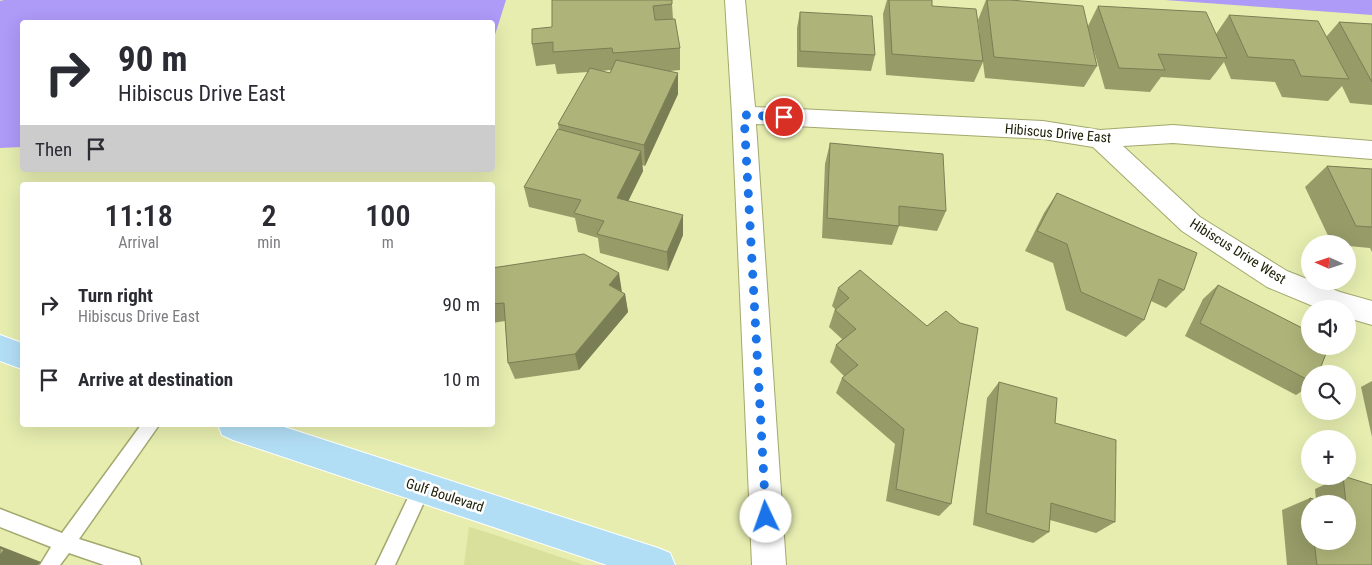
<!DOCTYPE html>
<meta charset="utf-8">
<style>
body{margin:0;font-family:"Roboto Condensed",sans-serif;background:#f7f7f7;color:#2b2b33;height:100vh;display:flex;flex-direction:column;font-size:19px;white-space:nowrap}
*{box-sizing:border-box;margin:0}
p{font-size:16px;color:#7c7c81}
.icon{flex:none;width:28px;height:28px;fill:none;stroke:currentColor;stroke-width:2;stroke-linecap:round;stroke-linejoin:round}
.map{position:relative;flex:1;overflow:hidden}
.panel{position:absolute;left:20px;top:182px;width:475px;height:245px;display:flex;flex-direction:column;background:#fff;border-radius:5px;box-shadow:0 5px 20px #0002}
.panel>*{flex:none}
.top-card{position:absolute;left:20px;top:20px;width:475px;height:152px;border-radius:5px;box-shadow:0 5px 20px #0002;background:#fff;color:#2b2b33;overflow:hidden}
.needle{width:32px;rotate:273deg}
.controls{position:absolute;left:1301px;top:235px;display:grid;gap:10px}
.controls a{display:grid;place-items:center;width:55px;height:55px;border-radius:50%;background:#fff;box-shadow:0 5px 20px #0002;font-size:25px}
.pin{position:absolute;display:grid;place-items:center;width:42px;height:42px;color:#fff;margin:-21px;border:2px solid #fff;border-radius:50%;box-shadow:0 1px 5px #0007}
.me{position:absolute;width:55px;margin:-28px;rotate:357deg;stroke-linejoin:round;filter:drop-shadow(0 0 4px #0008)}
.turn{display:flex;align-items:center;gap:18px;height:105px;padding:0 15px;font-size:22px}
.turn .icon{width:65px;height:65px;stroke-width:2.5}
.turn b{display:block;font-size:35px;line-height:42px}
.then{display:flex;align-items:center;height:48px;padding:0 15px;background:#0003;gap:10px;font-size:19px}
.eta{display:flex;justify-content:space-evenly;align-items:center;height:85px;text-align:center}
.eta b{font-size:30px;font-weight:600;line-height:35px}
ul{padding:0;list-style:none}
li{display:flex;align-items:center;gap:15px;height:75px;padding:0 15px}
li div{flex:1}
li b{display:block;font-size:19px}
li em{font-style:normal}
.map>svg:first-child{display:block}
.built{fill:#d9e09b}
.water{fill:#ae9af7}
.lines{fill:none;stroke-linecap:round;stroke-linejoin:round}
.service-casing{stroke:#a3a86d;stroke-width:3}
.minor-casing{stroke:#a3a86d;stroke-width:2}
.primary-casing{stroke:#fff;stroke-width:2}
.service{fill:#fff;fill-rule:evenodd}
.minor{fill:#fff;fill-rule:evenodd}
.primary{fill:#b2def5;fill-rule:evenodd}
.wall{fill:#969b68;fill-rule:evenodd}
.shaded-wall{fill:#7a7e55}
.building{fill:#aeb479;stroke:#7a7e55}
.route{stroke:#1a73e8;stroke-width:9;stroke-dasharray:0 16.2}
.labels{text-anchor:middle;stroke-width:5;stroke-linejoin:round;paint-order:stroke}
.street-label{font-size:14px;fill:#21220a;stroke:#fff}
</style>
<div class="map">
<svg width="1372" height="565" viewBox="0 0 1372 565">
<rect width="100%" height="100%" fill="#e6edaf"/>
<polygon class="built" points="469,527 483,531 584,565 464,565"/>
<g class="water">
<polygon points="4,0 506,0 493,41 492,22 22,22 22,147 0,148 0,1"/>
<polygon points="1165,0 1372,0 1372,15"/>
</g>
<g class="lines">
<g class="service-casing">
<g id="service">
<polygon points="141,425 159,425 79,539 139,558 141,565 104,565 69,553 60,565 40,565 51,547 0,527 0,509 62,533"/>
<polygon points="422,478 428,481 431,487 395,565 376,565 416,481"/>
</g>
</g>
<g class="minor-casing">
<polygon id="minor" points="725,0 745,0 755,107 1043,121 1100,130 1173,125 1372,141 1372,159 1173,143 1123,146 1200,217 1287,271 1340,292 1372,301 1372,325 1348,318 1348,309 1320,309 1267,287 1182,231 1093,147 1043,139 756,124 786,565 752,565 732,115"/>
</g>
<g class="primary-casing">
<g id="primary">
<polygon points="0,335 22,343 22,369 0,361"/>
<polygon points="218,425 278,425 658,548 670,553 675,565 607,565 233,440 222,435"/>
</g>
</g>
<use href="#service" class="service"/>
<use href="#minor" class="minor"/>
<use href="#primary" class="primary"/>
</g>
<g class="wall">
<path d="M552,0L672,4L673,19L680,48V70L670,71L678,94L645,166L642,165L643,171L628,201L683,235L668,271L600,253L598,238L578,232L575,218L529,207L524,187L559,130L558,124L588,72L557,74L555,64L536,66L532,44L552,27ZM611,70L610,73L601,71Z"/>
<polygon points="887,0 932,0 932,6 980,36 978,20 986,0 1010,0 1088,26 1098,6 1216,34 1229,15 1326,37 1339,22 1372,24 1372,105 1350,103 1342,86 1328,101 1282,97 1275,82 1231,79 1224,62 1210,80 1161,77 1150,92 1105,89 1093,47 1097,66 1084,87 985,78 983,62 974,82 886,75 883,14"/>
<polygon points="800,12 875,55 871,71 797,67 797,28"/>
<polygon points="830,143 946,211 937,231 899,226 892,245 822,238 825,164"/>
<polygon points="1327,166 1372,169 1372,252 1370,248 1348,246 1348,244 1332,244 1305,187"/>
<polygon points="1057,193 1184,290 1166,308 1151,301 1144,320 1126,337 1066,310 1053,263 1025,251 1044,213"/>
<polygon points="492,268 622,292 625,294 628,312 579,370 515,379 508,363 505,321 492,323"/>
<polygon points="860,270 951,504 939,516 886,501 895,444 836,393 842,378 844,376 830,362 836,345 842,339 829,327 835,309 832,306 838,288"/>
<polygon points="1218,285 1310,374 1310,386 1296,395 1185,336 1203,299"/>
<polygon points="1372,381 1372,437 1361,387"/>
<polygon points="999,382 1115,522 1096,533 1050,520 1049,532 1033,543 973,525 987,398"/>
<path d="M1343,476L1372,565H1287L1282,510L1310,498L1316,500L1315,489ZM1310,504H1348V541H1310Z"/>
</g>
<g class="shaded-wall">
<polygon points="678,73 678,94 645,166 644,145"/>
<polygon points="641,151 643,171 620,218 617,198"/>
<polygon points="683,215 683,235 668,271 667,252"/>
<polygon points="619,273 622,292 609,285"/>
<polygon points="625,294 628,312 579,370 575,354"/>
<polygon points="0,546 41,562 38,565 0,565"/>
</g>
<g class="building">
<polygon points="552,0 672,0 672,4 653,6 655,20 675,19 680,48 613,53 612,48 553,52 553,42 532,44 532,29 552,27"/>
<polygon points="889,0 932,0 932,6 976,9 983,61 892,54"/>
<polygon points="987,0 1010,0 1083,6 1097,66 994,57"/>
<polygon points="1098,6 1206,12 1227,58 1158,54 1165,70 1119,68"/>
<polygon points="800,12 872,16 875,55 800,51"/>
<polygon points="1229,15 1318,21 1349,79 1301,76 1294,60 1248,57"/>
<polygon points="1339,22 1372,24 1372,82"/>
<polygon points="616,60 678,73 644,145 558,124 590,68 610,73"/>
<polygon points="558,129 641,151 617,198 683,215 667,252 597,234 604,221 574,213 581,200 524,187"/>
<polygon points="830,143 943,154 946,211 899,206 899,226 827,218"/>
<polygon points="1327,166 1372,169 1372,227 1356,226"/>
<polygon points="1057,193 1197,253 1184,290 1159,279 1144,320 1081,292 1067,244 1037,231"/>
<polygon points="584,254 619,273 609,285 625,294 575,354 508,363 504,303 492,304 492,268"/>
<polygon points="860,270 927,326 946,311 960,323 978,328 951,504 896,489 904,429 842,378 858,365 836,345 856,329 835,310 849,298 838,288"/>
<polygon points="1218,285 1310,332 1310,346 1329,346 1318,374 1310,374 1310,381 1200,323"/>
<polygon points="999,382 1057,398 1055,423 1116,440 1115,522 1051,503 1049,532 986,513"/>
<polygon points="1343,476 1372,485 1372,565 1317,565 1314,541 1348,541 1348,504 1346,504"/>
<polygon points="1310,498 1328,504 1310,504"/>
<polygon points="0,548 4,550 0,555"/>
</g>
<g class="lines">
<polyline class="route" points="766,517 744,115 784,117"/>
</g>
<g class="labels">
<g class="street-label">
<text transform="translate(1058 133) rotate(5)" y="5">Hibiscus Drive East</text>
<text transform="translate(1238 251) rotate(32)" y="5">Hibiscus Drive West</text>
<text transform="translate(445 495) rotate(18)" y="5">Gulf Boulevard</text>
</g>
</g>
</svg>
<div class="controls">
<a><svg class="needle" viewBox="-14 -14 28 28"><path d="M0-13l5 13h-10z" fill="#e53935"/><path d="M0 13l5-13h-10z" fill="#7c7c81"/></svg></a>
<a><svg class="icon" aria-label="sound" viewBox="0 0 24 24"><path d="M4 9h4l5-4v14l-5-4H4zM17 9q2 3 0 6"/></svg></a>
<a><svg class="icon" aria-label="search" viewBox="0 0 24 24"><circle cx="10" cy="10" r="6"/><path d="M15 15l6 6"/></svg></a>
<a>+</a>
<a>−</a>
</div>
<div class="pin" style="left:784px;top:117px;background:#d93025"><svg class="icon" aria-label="arrive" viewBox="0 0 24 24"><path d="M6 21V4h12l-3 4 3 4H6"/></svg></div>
<svg class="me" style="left:766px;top:517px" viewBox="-20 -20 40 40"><circle r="19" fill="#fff"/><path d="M0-13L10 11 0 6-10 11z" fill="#1a73e8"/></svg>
<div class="top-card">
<div class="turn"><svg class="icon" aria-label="right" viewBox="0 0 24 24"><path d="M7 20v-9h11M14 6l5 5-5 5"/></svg><div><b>90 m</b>Hibiscus Drive East</div></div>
<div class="then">Then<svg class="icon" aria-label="arrive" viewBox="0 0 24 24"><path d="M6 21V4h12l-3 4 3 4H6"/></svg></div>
</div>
<section class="panel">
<div class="eta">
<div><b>11:18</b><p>Arrival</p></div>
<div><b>2</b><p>min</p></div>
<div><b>100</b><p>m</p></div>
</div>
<ul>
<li><svg class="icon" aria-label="right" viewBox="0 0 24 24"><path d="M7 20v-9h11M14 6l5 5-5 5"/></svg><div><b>Turn right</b><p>Hibiscus Drive East</p></div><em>90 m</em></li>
<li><svg class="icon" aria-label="arrive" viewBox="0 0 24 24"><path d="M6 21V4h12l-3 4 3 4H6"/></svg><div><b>Arrive at destination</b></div><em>10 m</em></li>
</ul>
</section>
</div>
